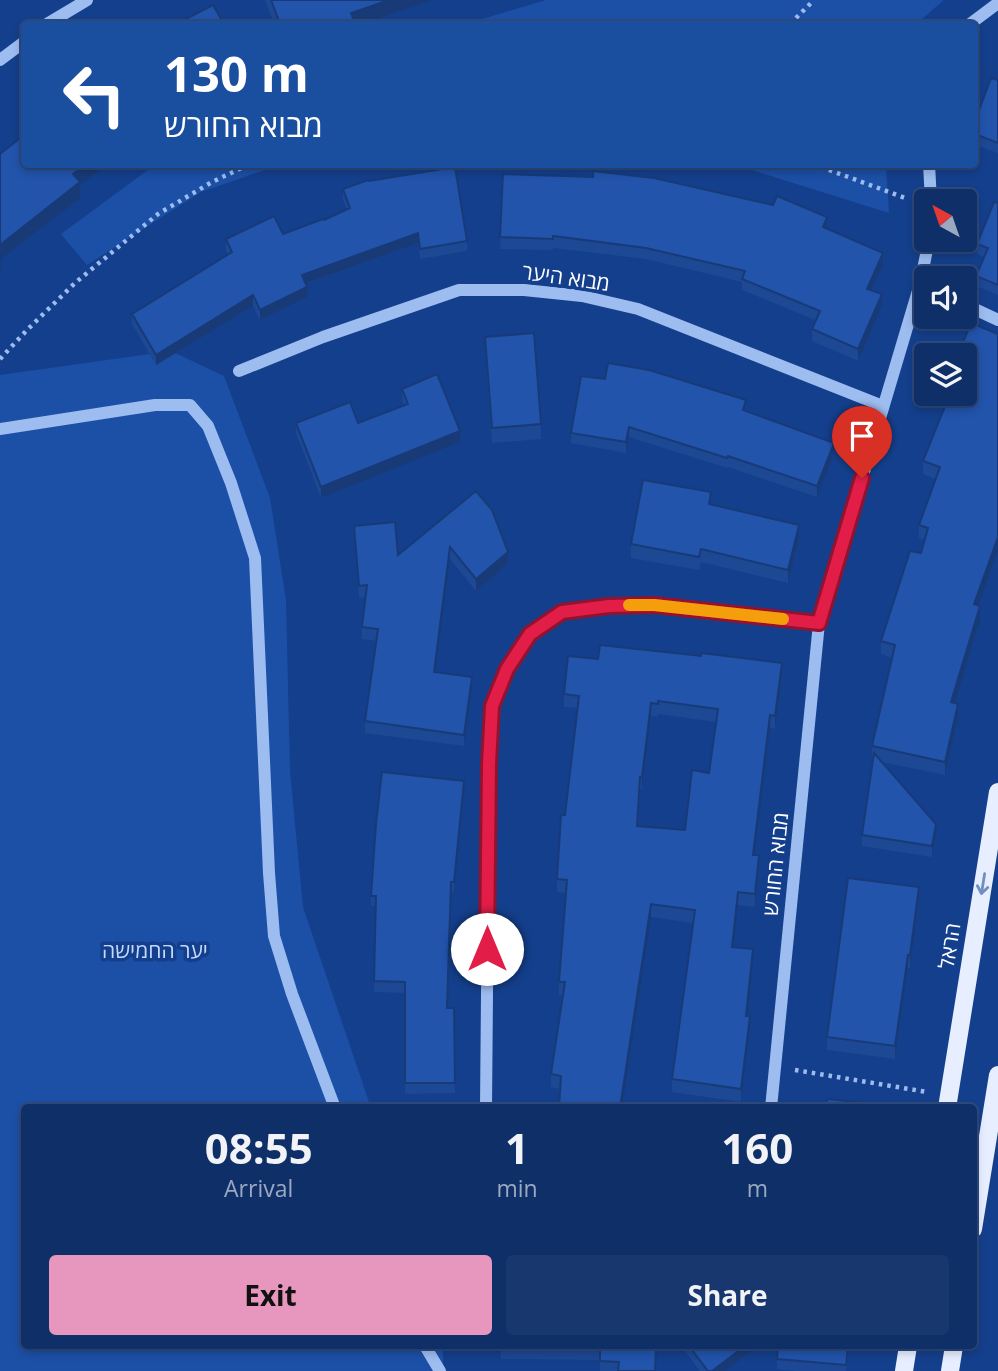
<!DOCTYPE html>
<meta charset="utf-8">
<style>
body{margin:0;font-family:"Open Sans",Heebo,sans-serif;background:#18376f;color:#f1f3f6;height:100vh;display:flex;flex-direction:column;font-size:26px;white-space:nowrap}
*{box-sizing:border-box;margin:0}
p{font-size:23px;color:#9ba9c0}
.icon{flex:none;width:38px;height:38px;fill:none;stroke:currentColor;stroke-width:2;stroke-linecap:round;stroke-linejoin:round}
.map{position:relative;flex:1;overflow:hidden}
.details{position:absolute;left:21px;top:1104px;width:956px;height:245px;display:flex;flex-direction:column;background:#0f2f69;border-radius:7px;box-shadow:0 4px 10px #0003,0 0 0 2px #2f4a7d}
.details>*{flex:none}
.banner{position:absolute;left:21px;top:21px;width:957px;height:147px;border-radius:7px;box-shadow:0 4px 10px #0003,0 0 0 2px #2f4a7d;background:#1a4fa0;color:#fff;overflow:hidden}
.needle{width:46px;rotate:320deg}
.tools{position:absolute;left:914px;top:189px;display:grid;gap:14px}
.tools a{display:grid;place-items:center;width:63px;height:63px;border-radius:7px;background:#0f2f69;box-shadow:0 4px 10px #0003,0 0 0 2px #2f4a7d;font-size:35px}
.pin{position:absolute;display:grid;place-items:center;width:60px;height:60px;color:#fff;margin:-72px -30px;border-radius:50% 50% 50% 0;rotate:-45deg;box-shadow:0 0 7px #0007}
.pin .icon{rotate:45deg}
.me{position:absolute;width:77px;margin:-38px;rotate:0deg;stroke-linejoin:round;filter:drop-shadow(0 0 5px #0008)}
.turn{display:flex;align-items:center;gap:24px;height:147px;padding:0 28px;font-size:32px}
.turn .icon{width:91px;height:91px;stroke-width:2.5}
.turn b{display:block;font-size:49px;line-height:60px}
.eta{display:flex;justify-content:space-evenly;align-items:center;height:119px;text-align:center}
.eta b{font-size:42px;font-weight:700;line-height:49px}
.primary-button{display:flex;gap:14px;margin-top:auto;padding:14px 28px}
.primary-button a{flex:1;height:80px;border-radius:7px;background:#e797bd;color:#111;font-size:28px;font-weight:700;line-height:80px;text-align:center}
.primary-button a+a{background:#18376f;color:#f1f3f6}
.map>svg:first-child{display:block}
.green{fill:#1c4fa6}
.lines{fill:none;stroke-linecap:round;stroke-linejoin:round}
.path{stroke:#9dbcf0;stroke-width:4.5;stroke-dasharray:3.5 5;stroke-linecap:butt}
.minor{stroke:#9dbcf0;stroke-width:12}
.major{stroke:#e6eeff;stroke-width:18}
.wall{fill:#1d4894;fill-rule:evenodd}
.shaded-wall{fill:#183b78}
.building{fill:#2254ac;stroke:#183b78;stroke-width:2;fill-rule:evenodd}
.oneway{stroke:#728ec0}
.route-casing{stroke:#92132f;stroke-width:18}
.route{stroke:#e11d48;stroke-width:12}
.slow{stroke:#f59e0b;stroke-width:12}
.labels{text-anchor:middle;stroke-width:7;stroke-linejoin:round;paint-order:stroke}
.street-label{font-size:21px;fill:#fff;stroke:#143f8c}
.park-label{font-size:21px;fill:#c4d9fc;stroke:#143f8c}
</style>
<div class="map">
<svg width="998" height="1371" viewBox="0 0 998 1371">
<rect width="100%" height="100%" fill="#143f8c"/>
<g class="green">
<polygon points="546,0 944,0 922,19 919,24 465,24"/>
<polygon points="156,164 279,164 279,165 201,192 87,265 61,234"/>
<polygon points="736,165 886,165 889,213"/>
<polygon points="171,351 224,376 270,498 286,600 290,771 303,907 371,1108 24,1108 24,1346 443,1346 443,1371 0,1371 0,375"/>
</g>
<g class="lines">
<g class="path">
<polyline points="737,24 746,24"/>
<polyline points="790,24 814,0"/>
<polyline points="813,164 908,199"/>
<polyline points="0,359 28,329 75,283 158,214 212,182 250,164"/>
<polyline points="795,1070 927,1092"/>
</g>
<g class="minor">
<polyline points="47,24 87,0"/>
<polyline points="970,24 998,3"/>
<polyline points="0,60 24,42"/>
<polyline points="929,164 931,201"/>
<polyline points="964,304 998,320"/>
<polyline points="239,371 323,337 459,290 524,290 582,296 638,309 883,406"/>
<polyline points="0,429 155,405 190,405 208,426 231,483 255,558 269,873 274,936 292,994 335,1108"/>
<polyline points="486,1108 489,764 492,706 507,669 530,634 562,612 609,605 654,605 819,623"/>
<polyline points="771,1108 819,623 920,284 929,240"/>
<polyline points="425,1346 440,1371"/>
</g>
<g class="major">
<polyline points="947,1108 998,792"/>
<polyline points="973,1229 998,1075"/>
<polyline points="904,1371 908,1346"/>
<polyline points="950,1371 954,1346"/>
</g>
</g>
<g class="wall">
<polygon points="265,0 433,0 362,24 274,24"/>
<polygon points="998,80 998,153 975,145 975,121"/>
<polygon points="503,174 827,229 883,265 872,290 882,306 858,361 812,341 812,329 815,320 742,290 742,282 646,259 553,248 553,250 500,249"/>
<polygon points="369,181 467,241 467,251 420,259 418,243 306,284 307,297 260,320 253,306 156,365 132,324 132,314 228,254 226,250 226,239 283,234 324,220 347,210 343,199 343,189"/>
<polygon points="998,203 998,295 976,286 976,276 984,257 977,254 977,244"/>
<polygon points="998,334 998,550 978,606 980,620 955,703 958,717 945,775 882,762 936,834 932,857 862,846 862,835 873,760 872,760 872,746 892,658 881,654 881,641 921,553 925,540 919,538 919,525 935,479 923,474 923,461"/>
<polygon points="485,337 541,424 541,439 492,443 485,352"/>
<polygon points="402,389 460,442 321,498 296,433 296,423 358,423 404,405 402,399"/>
<polygon points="746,411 834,454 817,497 728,467 727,468 629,437 626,453 571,443 571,433"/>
<polygon points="476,491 508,564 476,591 450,559 435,672 472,689 464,746 365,733 365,721 377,641 362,639 362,627 366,597 359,598 354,526 398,555"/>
<polygon points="711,504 799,538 788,583 701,562 699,570 631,558 631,544"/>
<path d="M782,676L775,729L770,728L754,855L759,868L755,907L738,905L733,947L753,962L747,1016L750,1029L741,1102L672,1092V1079L693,923L651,917L560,1089L551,1087V1074L563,995H559V982L566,893L557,892V879L578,708L564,707V694ZM658,714L716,722L709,773L685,830L638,826L640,789L642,790L651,716L658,717Z"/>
<polygon points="464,792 454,892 451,892 447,1008 454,1008 455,1093 405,1094 405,993 374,992 376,906 371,906 371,896"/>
<polygon points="919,900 910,968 908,968 895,1059 827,1050 827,1037"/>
<polygon points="501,1346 656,1346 655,1371 600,1371 600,1360 501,1359"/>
<polygon points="681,1346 759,1346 725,1371 700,1371"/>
<polygon points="849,1346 846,1371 796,1371 777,1369 777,1359"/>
</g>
<g class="shaded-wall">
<polygon points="389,0 433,0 362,24 351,24 351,13"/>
<polygon points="87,164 108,164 80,185 80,198 1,259 1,269 0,270 0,245 73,174"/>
<polygon points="827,217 827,228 823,239 823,227"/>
<polygon points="418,233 418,243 302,285 302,275"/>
<polygon points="883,253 883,265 867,300 867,289"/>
<polygon points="307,287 307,297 260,320 260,310"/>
<polygon points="882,294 882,306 858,361 858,349"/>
<polygon points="253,295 253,306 156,365 156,355"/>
<polygon points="629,427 629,437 626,453 626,442"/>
<polygon points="460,431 460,442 321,498 321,487"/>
<polygon points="834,443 834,454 817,497 817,486"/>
<polygon points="799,525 799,538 788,583 788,570"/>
<polygon points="998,537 998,550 974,618 974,604"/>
<polygon points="450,547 450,559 434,684 434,672"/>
<polygon points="508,552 508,564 476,591 476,579"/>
<polygon points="980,606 980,620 951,716 951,702"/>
<polygon points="782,663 782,676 775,729 775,716"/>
<polygon points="472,677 472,689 464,746 464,735"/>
<polygon points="651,703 651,716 642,790 642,777"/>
<polygon points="958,704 958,717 945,775 945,762"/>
<polygon points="770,715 770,728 753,868 753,855"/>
<polygon points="464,781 464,792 454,892 454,882"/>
<polygon points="936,824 936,834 932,857 932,846"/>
<polygon points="759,855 759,868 755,907 755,894"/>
<polygon points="919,887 919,900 910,968 910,955"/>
<polygon points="738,892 738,905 732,960 732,947"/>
<polygon points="651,904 651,917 622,1108 620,1108"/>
<polygon points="753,949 753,962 746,1029 746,1016"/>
<polygon points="908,955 908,968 895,1059 895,1046"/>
<polygon points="750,1016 750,1029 741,1102 741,1089"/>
<polygon points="745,1346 759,1346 725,1371 712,1371"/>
</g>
<g class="building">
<polygon points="271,0 389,0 351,13 355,24 280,24"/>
<polygon points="213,5 224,24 176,24"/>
<polygon points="991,78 998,80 998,143 975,134 975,121"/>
<polygon points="24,135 24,164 87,164 73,174 80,182 0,245 0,154"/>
<polygon points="455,167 467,241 420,249 418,233 302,275 307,287 260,310 253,295 156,355 132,314 232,252 226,239 274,216 283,234 323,219 324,220 350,208 343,189 368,180 369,181"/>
<polygon points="593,171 654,178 773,205 777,196 827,217 823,227 883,253 867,289 882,294 858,349 812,329 820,311 742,279 745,271 646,248 553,236 553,239 500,237 503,174 593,177"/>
<polygon points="994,202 998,203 998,285 976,276 988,248 977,244"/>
<polygon points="971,323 998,334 998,537 974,604 980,606 951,702 958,704 945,762 872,746 895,645 881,641 910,551 921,553 928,528 919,525 940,467 923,461 950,394 964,394 964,355 958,355"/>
<polygon points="534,333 541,424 492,428 485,337"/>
<polygon points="608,363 649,370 746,400 743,410 834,443 817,486 728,456 727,458 629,427 626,442 571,433 581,376 605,379"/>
<polygon points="437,374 460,431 321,487 296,423 350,402 358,423 408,404 402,389"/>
<polygon points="643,480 711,492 709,504 799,525 788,570 701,549 699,557 631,544"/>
<polygon points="476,491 492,510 508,552 476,579 450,547 434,672 472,677 464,735 365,721 378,629 362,627 367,585 359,586 354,526 395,522 398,555"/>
<path d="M600,645L701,656V653L782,663L775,716L770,715L753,855H759L755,894L738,892L732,947L753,949L746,1016H750L741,1089L672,1079L695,910L651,904L620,1108H559L561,1076L551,1074L565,982H559L567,880L557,879L561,815H565L579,696L564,694L568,656L598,659ZM658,701L718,709L709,773L692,770L685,830L637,826L640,777H642L651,703L658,704Z"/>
<polygon points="874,753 936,824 932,846 862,835"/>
<polygon points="382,772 464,781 454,882 451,882 447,1008 454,1008 455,1083 405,1083 405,982 374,981 376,896 371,896 376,824"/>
<polygon points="848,878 919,887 910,955 908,955 895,1046 827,1037"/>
<polygon points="827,1099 885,1105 885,1108 826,1108"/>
<polygon points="501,1346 656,1346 655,1371 618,1371 619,1362 600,1361 600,1349 501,1348"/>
<polygon points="689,1346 745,1346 712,1371 708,1371"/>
<polygon points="778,1346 848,1346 846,1365 777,1359"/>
</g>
<defs><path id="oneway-shaft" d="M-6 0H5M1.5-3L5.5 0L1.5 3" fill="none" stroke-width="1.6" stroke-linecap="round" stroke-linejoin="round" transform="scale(1.75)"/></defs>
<use class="oneway" href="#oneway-shaft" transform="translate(983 884) rotate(99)"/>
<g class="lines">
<g class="route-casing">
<polyline id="route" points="487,949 489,764 492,706 507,669 530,634 562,612 609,606 654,605 819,623 862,478"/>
</g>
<use href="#route" class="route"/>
<polyline class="slow" points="629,605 654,605 783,619"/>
</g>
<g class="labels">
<g class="street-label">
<text transform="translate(566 278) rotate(8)" y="7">מבוא היער</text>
<text transform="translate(776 864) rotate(-84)" y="7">מבוא החורש</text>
<text transform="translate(950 946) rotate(-81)" y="7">הראל</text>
</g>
<g class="park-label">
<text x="155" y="958">יער החמישה</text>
</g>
</g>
</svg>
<div class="tools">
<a><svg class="needle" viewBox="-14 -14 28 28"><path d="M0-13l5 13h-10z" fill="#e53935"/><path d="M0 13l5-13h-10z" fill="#9ba9c0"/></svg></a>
<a><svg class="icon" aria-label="sound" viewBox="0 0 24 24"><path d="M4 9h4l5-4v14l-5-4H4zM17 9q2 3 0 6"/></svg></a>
<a><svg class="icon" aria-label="layers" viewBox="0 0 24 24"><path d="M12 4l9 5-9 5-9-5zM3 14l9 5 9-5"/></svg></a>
</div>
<div class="pin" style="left:862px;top:478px;background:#d93025"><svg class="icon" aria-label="arrive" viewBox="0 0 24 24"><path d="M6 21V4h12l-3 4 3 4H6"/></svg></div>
<svg class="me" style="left:487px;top:949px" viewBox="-20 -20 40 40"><circle r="19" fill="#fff"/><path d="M0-13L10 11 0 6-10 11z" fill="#e11d48"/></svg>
<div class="banner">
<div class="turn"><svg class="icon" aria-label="left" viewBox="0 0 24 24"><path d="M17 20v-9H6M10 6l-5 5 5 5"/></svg><div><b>130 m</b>מבוא החורש</div></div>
</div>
<section class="details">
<div class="eta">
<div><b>08:55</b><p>Arrival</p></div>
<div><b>1</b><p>min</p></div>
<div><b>160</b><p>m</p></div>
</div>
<div class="primary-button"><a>Exit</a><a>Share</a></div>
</section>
</div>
